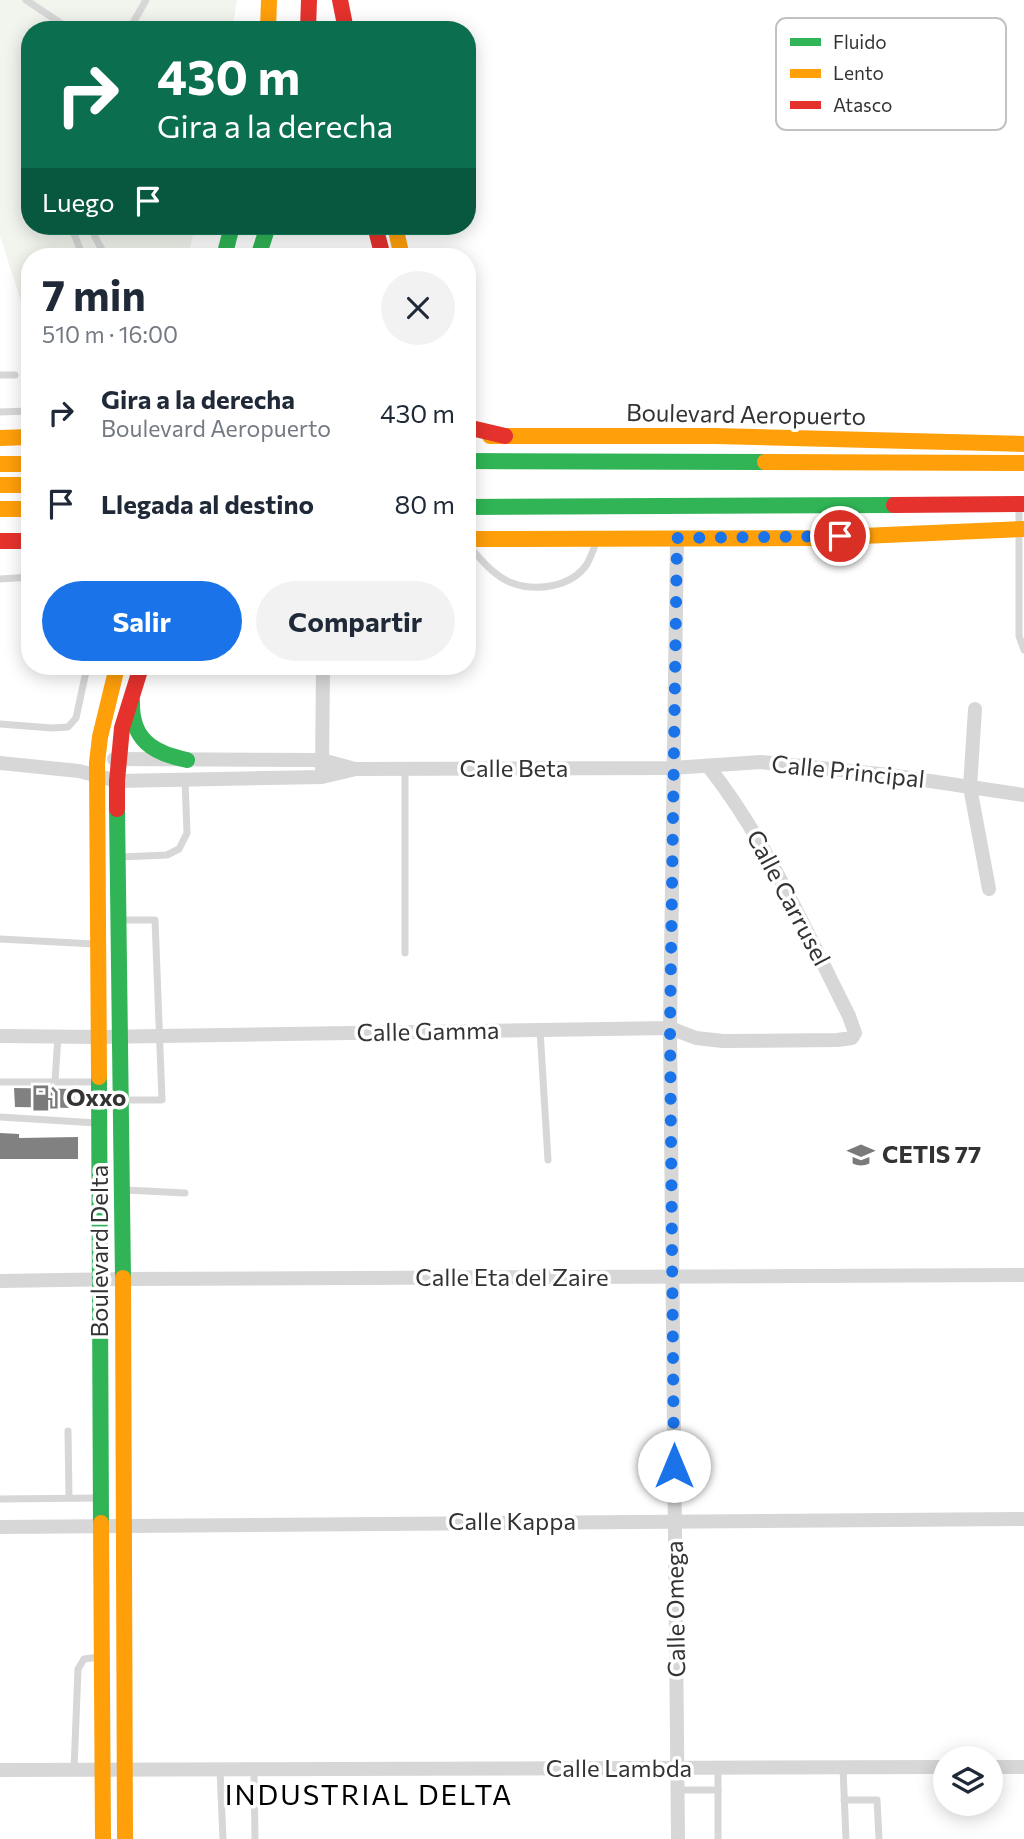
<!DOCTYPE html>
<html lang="es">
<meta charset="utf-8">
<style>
body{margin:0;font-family:Commissioner,sans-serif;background:#f2f2f3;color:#1f2937;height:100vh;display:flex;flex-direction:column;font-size:26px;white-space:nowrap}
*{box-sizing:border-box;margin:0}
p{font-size:23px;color:#747a83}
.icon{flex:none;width:38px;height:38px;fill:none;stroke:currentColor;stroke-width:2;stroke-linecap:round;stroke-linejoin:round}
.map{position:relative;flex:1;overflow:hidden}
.details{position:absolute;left:21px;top:248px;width:455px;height:427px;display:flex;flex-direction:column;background:#fff;border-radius:28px;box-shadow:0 4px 18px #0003}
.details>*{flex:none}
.banner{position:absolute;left:21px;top:21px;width:455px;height:214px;border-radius:28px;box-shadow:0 4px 18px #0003;background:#0b6e4f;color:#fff;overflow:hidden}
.tools{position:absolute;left:933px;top:1746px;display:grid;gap:14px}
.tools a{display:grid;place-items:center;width:70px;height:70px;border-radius:50%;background:#fff;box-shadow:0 4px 18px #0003;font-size:35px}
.pin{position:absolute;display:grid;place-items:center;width:60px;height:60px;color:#fff;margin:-30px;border:4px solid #fff;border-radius:50%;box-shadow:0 2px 7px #0007}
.me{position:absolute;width:77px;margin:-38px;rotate:0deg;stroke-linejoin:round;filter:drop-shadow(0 0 5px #0008)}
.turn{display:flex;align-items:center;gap:24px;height:147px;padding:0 21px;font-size:32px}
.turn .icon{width:91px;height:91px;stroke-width:2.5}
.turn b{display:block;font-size:49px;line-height:60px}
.then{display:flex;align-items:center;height:66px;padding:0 21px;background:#0003;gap:14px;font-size:26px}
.round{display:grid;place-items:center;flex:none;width:74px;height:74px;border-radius:37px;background:#f2f2f3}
.headline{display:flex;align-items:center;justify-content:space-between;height:119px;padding:0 21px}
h1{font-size:42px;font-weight:700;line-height:52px}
.cta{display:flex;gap:14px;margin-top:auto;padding:14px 21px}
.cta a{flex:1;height:80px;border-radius:42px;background:#1a73e8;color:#fff;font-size:28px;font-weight:700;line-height:80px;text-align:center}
.cta a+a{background:#f2f2f3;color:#1f2937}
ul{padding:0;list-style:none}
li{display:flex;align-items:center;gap:21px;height:91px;padding:0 21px}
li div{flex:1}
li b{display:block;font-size:26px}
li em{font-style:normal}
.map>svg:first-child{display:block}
.green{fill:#f1f5ed}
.building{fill:#818181}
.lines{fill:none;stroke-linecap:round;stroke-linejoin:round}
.lane{stroke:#d7d7d7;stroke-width:7}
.street{stroke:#d7d7d7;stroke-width:14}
.fast{stroke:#30b455;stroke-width:16}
.slow{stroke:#ff9f0a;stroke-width:16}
.jam{stroke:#e5322d;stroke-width:16}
.route{stroke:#1a73e8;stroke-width:12;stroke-dasharray:0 21.6}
.labels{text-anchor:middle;stroke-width:7;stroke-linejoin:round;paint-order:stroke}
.street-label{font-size:24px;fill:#333;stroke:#fff}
.poi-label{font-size:24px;font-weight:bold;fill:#333;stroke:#fff;text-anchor:start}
.quarter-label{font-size:28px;letter-spacing:2px;fill:#000;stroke:#fff}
.key{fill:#fff;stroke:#c2c2c2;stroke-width:2}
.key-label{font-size:19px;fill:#333}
</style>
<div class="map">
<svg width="1024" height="1839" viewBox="0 0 1024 1839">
<rect width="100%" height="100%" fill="#fff"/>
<polygon class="green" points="0,0 237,0 232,30 30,30 30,226 195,226 188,257 30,257 30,329 0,236"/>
<g class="building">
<polygon points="14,1088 75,1089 75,1108 15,1107"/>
<polygon points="0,1133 19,1134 19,1138 78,1137 78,1159 0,1159"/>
</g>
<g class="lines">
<g class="lane">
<polyline points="26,0 71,30"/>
<polyline points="129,30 146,0"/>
<polyline points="71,226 83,257"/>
<polyline points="92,226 95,237 106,257"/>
<polyline points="0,375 15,375"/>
<polyline points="0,412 29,411"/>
<polyline points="1019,508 1019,636 1024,650"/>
<path d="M467,544C480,558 493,576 512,583C536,592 572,587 587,564C591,557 594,547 598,539"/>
<polyline points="0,579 30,577"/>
<polyline points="0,724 52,728 68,727 76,718 87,667"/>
<polyline points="405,769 405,953"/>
<polyline points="121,857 167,855 179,849 187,833 185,779"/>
<polyline points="123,920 155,920 162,1100 127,1100"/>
<polyline points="0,939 94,944"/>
<polyline points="540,1030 548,1160"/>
<polyline points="55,1081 58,1036"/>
<polyline points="0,1082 94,1082"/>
<polyline points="0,1117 97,1123"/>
<polyline points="126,1190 185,1193"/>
<polyline points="68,1431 69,1498"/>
<polyline points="0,1499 97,1498"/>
<polyline points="718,1768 718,1790"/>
<polyline points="843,1768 846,1839"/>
<polyline points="74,1770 78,1669 84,1659 99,1657"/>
<polyline points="220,1770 223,1839"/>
<polyline points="254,1770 255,1839"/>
<polyline points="678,1790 718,1790 718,1839"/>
<polyline points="844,1800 877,1800 879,1839"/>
</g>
<g class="street">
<polyline points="677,538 670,1028 678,1839"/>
<polyline points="975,709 970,787 989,889"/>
<polyline points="114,759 322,760 355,769"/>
<polyline points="0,763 79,771 117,781 322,777 356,769 672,768 761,762 890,775 1024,795"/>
<polyline points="322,769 323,667"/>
<path d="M0,1036L99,1037L670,1028L696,1038L723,1041L837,1040L852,1038L855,1033L849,1016C806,931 767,841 708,766"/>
<polyline points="0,1281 122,1279 1024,1275"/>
<polyline points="0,1527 1024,1519"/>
<polyline points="990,1767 1024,1767"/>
<polyline points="0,1770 945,1767"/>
</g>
<g class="fast">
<polyline points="224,257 232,226"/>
<polyline points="258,257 268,226"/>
<polyline points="467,461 765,462"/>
<polyline points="467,507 894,505"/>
<path d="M132,701C131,739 152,753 187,760"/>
<polyline points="117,809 123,1278"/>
<polyline points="99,1077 101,1523"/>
</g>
<g class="slow">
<polyline points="268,30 269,0"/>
<polyline points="395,226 402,257"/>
<polyline points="490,436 715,436 1024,444"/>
<polyline points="0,438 30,437"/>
<polyline points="765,462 1024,463"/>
<polyline points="0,464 30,464"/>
<polyline points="0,485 30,485"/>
<polyline points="0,509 30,509"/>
<polyline points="467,539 816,538 1024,529"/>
<polyline points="99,1077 97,763 100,737 117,667"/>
<polyline points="123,1278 125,1839"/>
<polyline points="101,1523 103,1839"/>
</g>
<g class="jam">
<polyline points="340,0 346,30"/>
<polyline points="308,30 309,0"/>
<polyline points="375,226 383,257"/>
<polyline points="467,427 505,436"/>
<polyline points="894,505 1024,504"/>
<polyline points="0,541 30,541"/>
<polyline points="117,809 117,781 122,728 141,667"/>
</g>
</g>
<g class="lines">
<polyline class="route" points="674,1466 670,1028 677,538 840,536"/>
</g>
<defs>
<g id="fuel-bare" transform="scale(2.1)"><path d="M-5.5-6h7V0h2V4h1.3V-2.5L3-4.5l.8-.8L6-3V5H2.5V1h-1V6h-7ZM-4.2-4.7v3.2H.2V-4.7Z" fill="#7a7a7a" stroke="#fff" stroke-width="2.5" paint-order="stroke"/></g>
<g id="school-bare" transform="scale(2.1)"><path d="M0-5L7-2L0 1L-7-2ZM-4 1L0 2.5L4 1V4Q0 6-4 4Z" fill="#7a7a7a" stroke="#fff" stroke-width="2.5" paint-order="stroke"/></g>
</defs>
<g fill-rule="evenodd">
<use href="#fuel-bare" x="45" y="1098"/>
<use href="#school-bare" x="861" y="1155"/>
</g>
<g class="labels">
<g class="street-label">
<text transform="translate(746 415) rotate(1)" y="8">Boulevard Aeropuerto</text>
<text x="514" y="777">Calle Beta</text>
<text transform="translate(848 772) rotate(6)" y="8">Calle Principal</text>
<text transform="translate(788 898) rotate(62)" y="8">Calle Carrusel</text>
<text transform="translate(428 1032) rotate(-1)" y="8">Calle Gamma</text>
<text transform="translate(100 1251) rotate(-90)" y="8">Boulevard Delta</text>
<text x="512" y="1286">Calle Eta del Zaire</text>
<text x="512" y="1530">Calle Kappa</text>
<text transform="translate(676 1609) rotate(-91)" y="8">Calle Omega</text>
<text x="619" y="1777">Calle Lambda</text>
</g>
<g class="poi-label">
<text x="66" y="1106">Oxxo</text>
<text x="882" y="1163">CETIS 77</text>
</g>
<g class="quarter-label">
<text x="369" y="1805">INDUSTRIAL DELTA</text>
</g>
</g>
<rect x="776" y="18" width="230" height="112" rx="10" class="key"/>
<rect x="790" y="38" width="31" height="8" fill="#30b455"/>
<rect x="790" y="69" width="31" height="9" fill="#ff9f0a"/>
<rect x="790" y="101" width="31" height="8" fill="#e5322d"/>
<g class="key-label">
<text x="833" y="49">Fluido</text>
<text x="833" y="80">Lento</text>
<text x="833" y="112">Atasco</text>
</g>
</svg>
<div class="tools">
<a><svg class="icon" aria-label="layers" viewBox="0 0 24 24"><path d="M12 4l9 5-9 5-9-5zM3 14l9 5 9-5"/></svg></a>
</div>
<div class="pin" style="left:840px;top:536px;background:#d93025"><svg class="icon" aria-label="arrive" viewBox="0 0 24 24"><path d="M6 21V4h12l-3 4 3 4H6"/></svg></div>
<svg class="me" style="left:674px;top:1466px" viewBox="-20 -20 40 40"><circle r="19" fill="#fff"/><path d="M0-13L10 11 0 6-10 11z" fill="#1a73e8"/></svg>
<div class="banner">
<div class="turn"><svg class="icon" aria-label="right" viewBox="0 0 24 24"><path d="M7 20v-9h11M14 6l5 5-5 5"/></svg><div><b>430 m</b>Gira a la derecha</div></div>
<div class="then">Luego<svg class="icon" aria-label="arrive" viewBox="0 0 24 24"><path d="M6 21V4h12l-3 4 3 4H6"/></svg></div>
</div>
<section class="details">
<div class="headline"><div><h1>7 min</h1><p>510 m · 16:00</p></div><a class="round"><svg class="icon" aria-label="close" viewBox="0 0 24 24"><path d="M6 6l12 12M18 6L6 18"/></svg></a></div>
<ul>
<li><svg class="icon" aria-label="right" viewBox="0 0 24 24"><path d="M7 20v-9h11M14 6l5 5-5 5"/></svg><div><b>Gira a la derecha</b><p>Boulevard Aeropuerto</p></div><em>430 m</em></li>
<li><svg class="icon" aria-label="arrive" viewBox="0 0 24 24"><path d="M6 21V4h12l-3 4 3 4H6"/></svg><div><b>Llegada al destino</b></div><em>80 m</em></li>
</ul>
<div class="cta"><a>Salir</a><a>Compartir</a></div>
</section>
</div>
